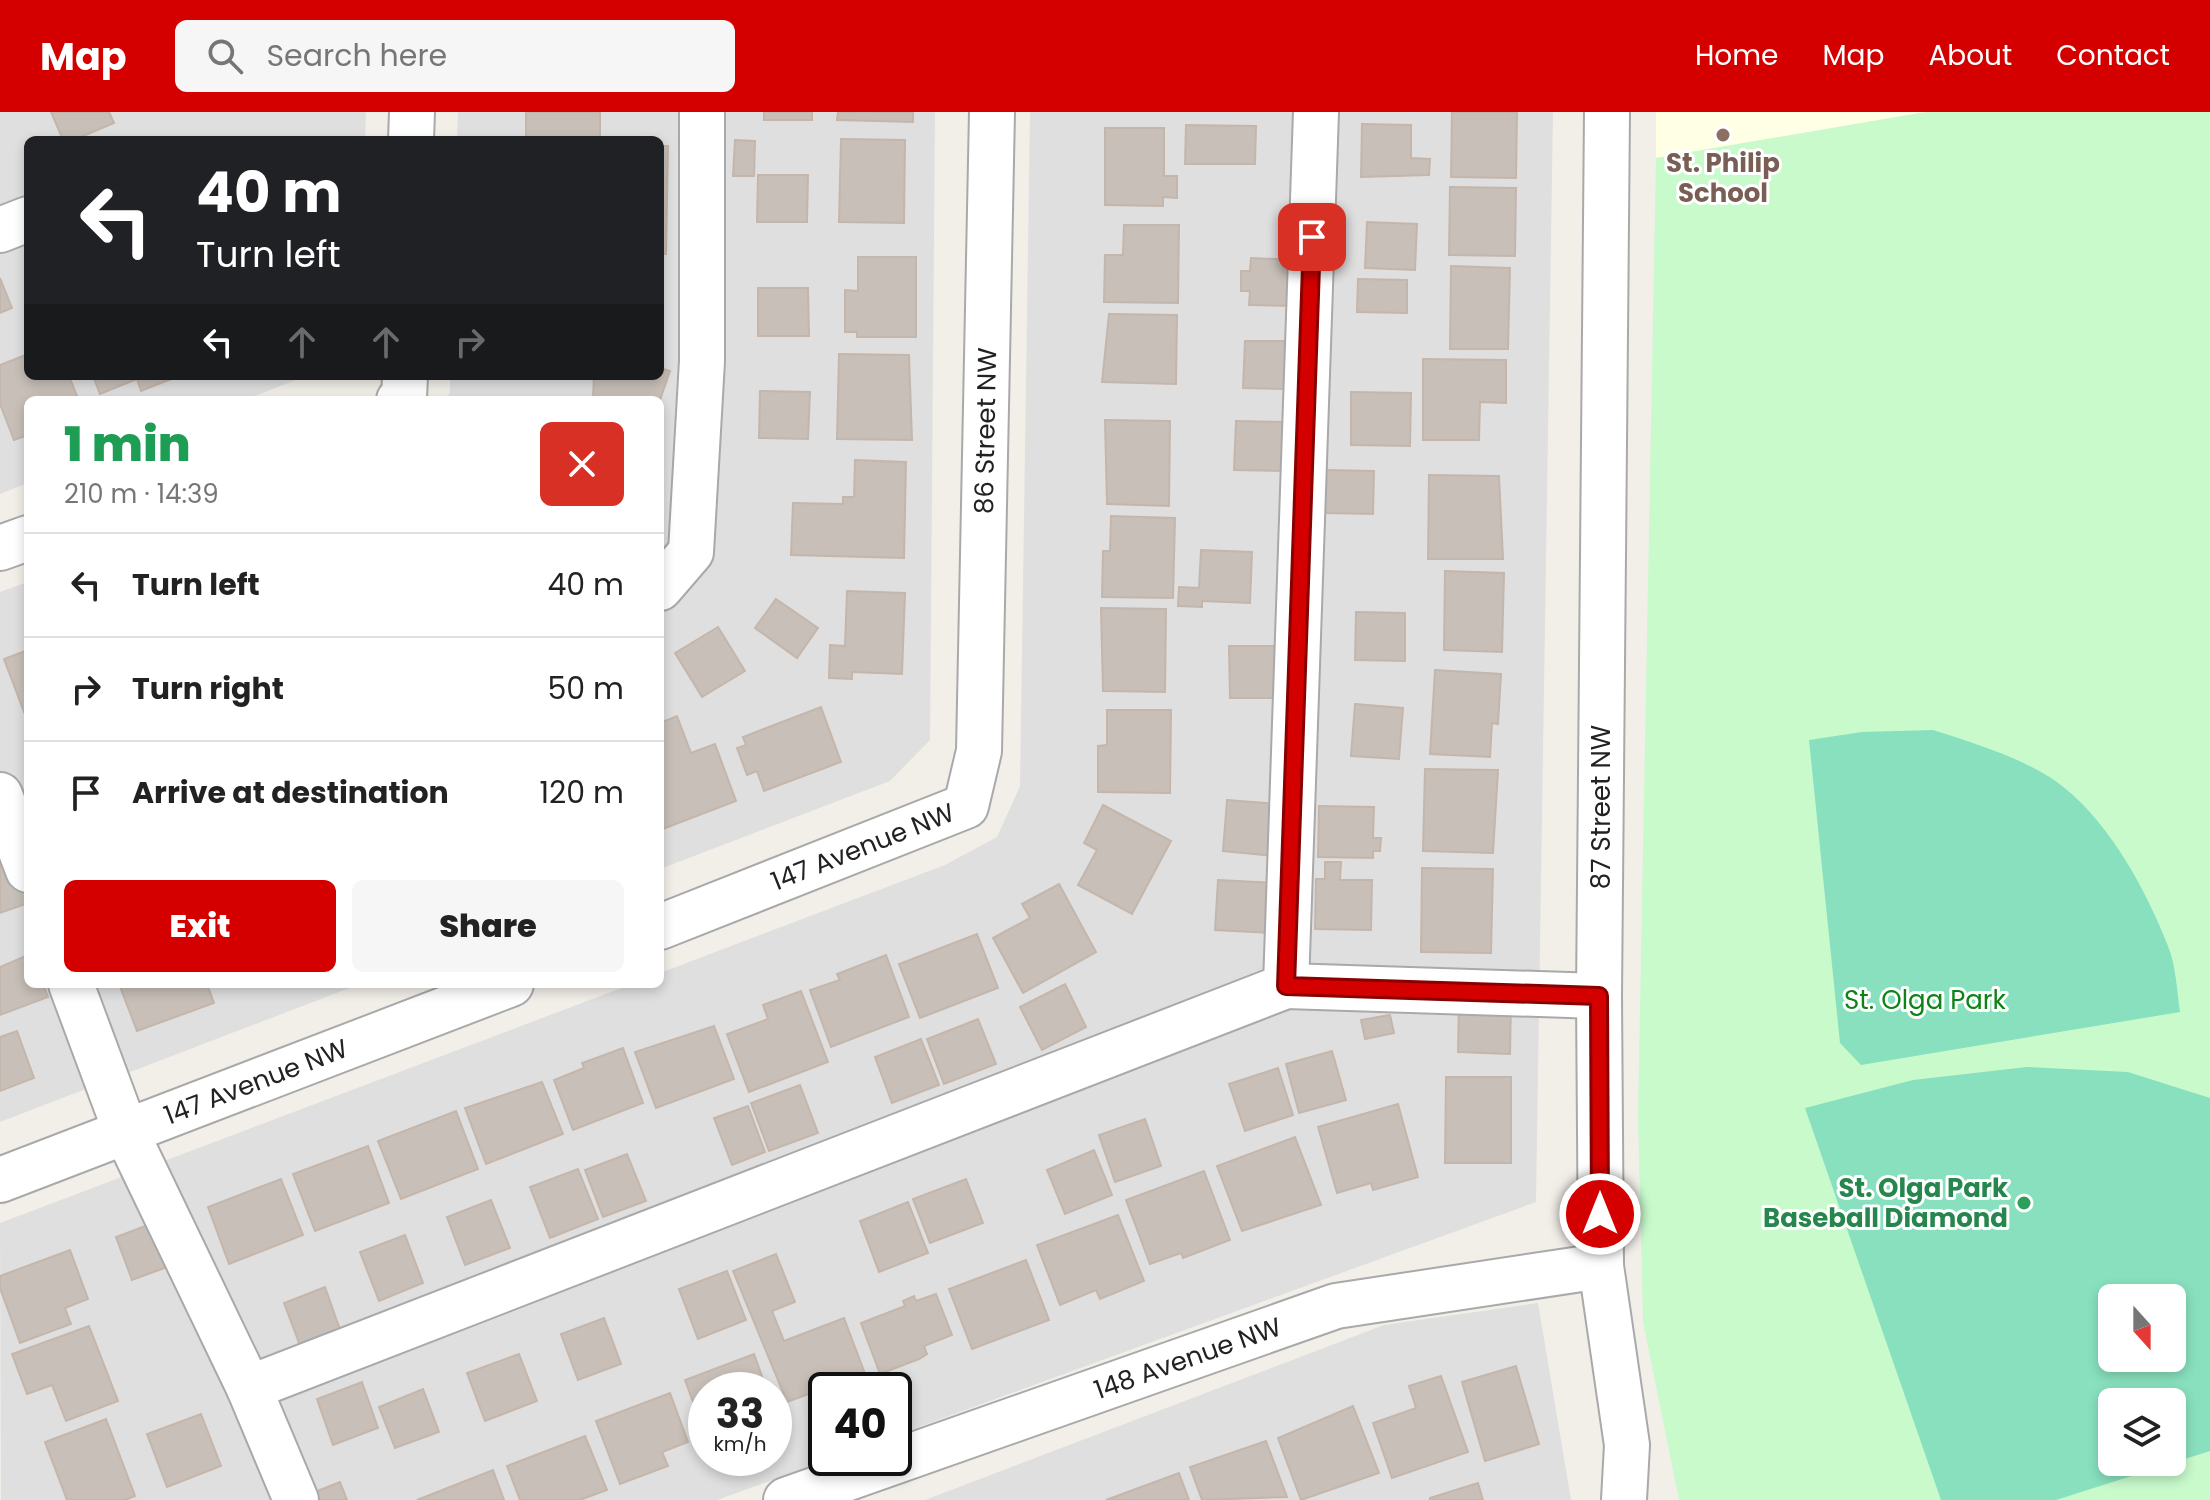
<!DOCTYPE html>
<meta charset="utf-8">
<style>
body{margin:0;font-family:Poppins,sans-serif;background:#f6f6f6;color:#222;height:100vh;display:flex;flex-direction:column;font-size:30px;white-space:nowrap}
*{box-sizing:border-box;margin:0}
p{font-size:26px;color:#767676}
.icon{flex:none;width:44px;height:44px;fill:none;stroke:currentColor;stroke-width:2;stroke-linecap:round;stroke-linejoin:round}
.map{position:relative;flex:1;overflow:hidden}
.sheet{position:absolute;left:24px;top:284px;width:640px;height:592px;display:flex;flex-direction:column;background:#fff;border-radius:12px;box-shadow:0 4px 12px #0003}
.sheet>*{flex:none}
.guide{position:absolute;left:24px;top:24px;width:640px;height:244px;border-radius:12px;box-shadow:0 4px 12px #0003;background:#202124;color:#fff;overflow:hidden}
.needle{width:52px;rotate:159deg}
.fabs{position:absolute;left:2098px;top:1172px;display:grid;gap:16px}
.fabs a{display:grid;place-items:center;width:88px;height:88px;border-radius:12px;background:#fff;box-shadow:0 4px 12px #0003;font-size:40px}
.speed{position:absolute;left:688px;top:1260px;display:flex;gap:16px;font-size:40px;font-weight:700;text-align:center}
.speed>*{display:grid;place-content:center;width:104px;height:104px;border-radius:50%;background:#fff;box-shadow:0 4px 12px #0003;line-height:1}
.speed small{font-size:20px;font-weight:400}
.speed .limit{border:4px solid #111;border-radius:12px;background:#fff;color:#111}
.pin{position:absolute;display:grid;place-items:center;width:68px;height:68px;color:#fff;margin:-34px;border-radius:16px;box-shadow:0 4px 12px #0006}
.me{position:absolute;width:88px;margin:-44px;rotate:0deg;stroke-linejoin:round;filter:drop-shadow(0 0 6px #0008)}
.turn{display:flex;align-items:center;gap:28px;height:168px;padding:0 40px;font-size:36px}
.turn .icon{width:104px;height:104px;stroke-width:2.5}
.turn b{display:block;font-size:56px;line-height:68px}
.lanes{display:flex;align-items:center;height:76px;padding:0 40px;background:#0003;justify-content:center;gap:40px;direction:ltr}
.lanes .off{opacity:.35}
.round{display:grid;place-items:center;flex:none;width:84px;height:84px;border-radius:12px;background:#f6f6f6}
.head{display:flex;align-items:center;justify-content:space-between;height:136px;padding:0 40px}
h1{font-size:48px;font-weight:800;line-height:60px;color:#1e9e55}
.action{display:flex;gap:16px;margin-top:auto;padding:16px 40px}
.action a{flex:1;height:92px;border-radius:12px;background:#d40000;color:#fff;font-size:32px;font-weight:800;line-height:92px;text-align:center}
.action a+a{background:#f6f6f6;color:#222}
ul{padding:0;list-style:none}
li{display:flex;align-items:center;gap:24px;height:104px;padding:0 40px;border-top:2px solid #e0e0e0}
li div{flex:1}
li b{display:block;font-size:30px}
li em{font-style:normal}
header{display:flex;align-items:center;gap:48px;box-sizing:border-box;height:112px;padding:0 40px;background:#d40000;color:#fff}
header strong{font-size:38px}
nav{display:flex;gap:44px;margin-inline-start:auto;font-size:28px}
.search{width:560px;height:72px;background:#f6f6f6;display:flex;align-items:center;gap:20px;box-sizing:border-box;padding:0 28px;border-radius:12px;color:#767676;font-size:30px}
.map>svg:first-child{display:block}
.residential{fill:#e0dfdf;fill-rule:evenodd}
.education{fill:#ffffe5}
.park{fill:#c8facc;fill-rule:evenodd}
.pitch{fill:#88e0be;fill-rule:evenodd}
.building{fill:#c7bfb8;stroke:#c4b6ab;stroke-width:2}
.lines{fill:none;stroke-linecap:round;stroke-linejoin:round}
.minor-casing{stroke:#a9a9a9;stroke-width:48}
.minor{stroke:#fff;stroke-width:44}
.route-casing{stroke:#8a0000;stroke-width:20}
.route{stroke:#d40000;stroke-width:14}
.education-dot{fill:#8d6e63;stroke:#fff;stroke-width:3}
.leisure-dot{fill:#2e9e5b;stroke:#fff;stroke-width:3}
.labels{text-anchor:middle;stroke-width:6;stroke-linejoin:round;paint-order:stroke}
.education-label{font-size:26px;font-weight:bold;fill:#785e54;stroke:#fff}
.street-label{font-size:26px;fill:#222;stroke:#fff}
.park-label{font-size:26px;fill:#0c8416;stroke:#fff}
.leisure-label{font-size:26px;font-weight:bold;fill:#27864d;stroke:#fff;text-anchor:end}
</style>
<header>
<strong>Map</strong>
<div class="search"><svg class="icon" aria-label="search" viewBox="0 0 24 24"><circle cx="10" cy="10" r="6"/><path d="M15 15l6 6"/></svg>Search here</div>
<nav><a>Home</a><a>Map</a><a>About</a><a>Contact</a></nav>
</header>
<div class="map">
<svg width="2210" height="1388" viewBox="0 0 2210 1388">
<rect width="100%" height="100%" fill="#f2efe9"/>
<g class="residential">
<polygon points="0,0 366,0 365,28 28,28 28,264 306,264 244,288 28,288 28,371 0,382"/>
<polygon points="458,0 935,0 930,628 890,669 660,757 660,288 444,288 450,281 450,264 660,264 660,28 457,28"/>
<path d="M1030,0H1553L1536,1090L894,1324V1278H826V1346H833L717,1388H1L0,1111L632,872H660V861L945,753L997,725L1020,674ZM706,1278H774V1346H706Z"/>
<polygon points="28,470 28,872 360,872 0,1010 0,480"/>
<polygon points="1538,1191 1571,1388 925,1388 1384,1213"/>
</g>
<polygon class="education" points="1656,0 1926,0 1656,46"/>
<path class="park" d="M1926,0H2210V1388H1679L1643,1210L1638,1003L1656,46ZM2112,1186H2172V1246H2112ZM2112,1290H2172V1350H2112Z"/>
<g class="pitch">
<path d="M1933,618C1970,630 2007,641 2041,660C2100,692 2145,774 2168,834C2176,854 2177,879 2180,900L1861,953L1840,931L1809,628L1862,620Z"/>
<path d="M2027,955L2128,960L2210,986V1339L2056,1388H1941L1805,996L1913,968ZM2112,1186H2172V1246H2112ZM2112,1290H2172V1350H2112Z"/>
</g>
<g class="building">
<polygon points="51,0 109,0 114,11 74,28 63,28"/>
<rect x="526" y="0" width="74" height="28"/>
<rect x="764" y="0" width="48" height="8"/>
<polygon points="838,0 913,0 913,10 837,8"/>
<polygon points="1452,0 1517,0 1516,66 1451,65"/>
<polygon points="1362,12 1411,13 1411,46 1430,47 1429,63 1361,65"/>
<polygon points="1186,13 1256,14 1255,52 1185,52"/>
<polygon points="1105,16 1164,16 1164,64 1177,64 1177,86 1163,85 1163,94 1105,93"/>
<polygon points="841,27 905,28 904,111 839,110"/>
<polygon points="735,28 755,29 754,64 733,64"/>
<polygon points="660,34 668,34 666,142 660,142"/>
<polygon points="758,63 808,63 807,110 757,110"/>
<polygon points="1450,75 1516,76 1515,144 1449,143"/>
<polygon points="1367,110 1417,112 1415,158 1365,156"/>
<polygon points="1124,113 1179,113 1178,191 1104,190 1105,143 1123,143"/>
<polygon points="858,145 916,145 916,225 857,225 857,220 845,220 845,178 858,179"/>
<polygon points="1251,146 1295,148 1294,194 1249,193 1250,179 1241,179 1241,159 1250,159"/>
<polygon points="1451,154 1510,156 1508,237 1450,237"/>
<polygon points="0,166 12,196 0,201"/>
<polygon points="1358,167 1407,168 1407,201 1357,200"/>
<polygon points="758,176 808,176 809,224 758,224"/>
<polygon points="1109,202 1177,203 1176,272 1102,270"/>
<polygon points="1245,229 1288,229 1286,277 1243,276"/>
<polygon points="28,242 28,264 69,264 77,284 66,288 28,288 28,323 14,328 0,292 0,253"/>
<polygon points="839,242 909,243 912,328 837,327"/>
<polygon points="1423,247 1506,248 1506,291 1480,290 1479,328 1423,328"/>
<polygon points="660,256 670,259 660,288 593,285 594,264 561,264 660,264"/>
<polygon points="93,264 179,264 141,279 137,267 100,282"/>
<polygon points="760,279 810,280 808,327 759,326"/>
<polygon points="1351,280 1411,281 1410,334 1351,333"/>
<polygon points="1105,308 1170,309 1169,394 1107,392"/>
<polygon points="1236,309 1285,310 1284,359 1234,358"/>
<polygon points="855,348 906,350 904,446 791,443 793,391 843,392 843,385 854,385"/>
<polygon points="1325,358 1374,359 1373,402 1324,401"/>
<polygon points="1429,363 1499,364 1503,447 1428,447"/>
<polygon points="1111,404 1175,406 1173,486 1102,485 1103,439 1110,439"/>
<polygon points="1201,438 1252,440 1250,491 1202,489 1202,495 1178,494 1179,475 1199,476"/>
<polygon points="1445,459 1504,461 1502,540 1444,538"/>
<polygon points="847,479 905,481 902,562 852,560 852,567 829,566 830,533 845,534"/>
<polygon points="776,487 818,516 797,546 755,516"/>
<polygon points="1101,496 1166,497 1165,580 1103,579"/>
<polygon points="1356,500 1405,501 1405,549 1355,548"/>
<polygon points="718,515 745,559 702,585 675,541"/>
<polygon points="1229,534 1280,534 1280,586 1230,586"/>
<polygon points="28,538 28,604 26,605 4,547"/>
<polygon points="1435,558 1501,562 1498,612 1492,611 1490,645 1430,642"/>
<polygon points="1355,592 1403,596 1399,647 1351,644"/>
<polygon points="821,595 841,650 764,679 757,659 747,663 737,636 746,633 743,625"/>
<polygon points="1107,598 1171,598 1170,681 1098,680 1098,634 1107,633"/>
<polygon points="677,604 691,641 715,632 736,689 660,718 660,611"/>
<polygon points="1425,657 1498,658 1493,741 1423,739"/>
<polygon points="1227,688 1278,692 1274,744 1223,739"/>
<polygon points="1103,693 1171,729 1132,802 1078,773 1097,738 1084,731"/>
<polygon points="1319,694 1374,695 1373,726 1381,726 1380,739 1373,739 1373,746 1318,745"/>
<polygon points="21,740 28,760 28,791 0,801 0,747"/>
<polygon points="1325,750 1341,750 1340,768 1372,768 1371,818 1315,817 1316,767 1325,767"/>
<polygon points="1422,756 1493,757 1491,841 1421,840"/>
<polygon points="1218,768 1276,771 1273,821 1215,818"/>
<polygon points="1059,772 1096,840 1023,881 993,826 1030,806 1022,792"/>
<polygon points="977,822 998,876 920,906 899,852"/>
<polygon points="28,843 28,872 43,872 48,885 0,903 0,855"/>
<polygon points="886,843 909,905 831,935 810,878 840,868 837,862"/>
<polygon points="119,872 207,872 214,891 137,919"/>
<polygon points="1065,872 1086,915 1042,938 1020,895"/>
<polygon points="801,879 828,950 749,980 727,922 768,907 763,893"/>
<polygon points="1459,888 1511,889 1510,942 1458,940"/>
<polygon points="1390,903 1394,921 1365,927 1361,908"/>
<polygon points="978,907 996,952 944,972 927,927"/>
<polygon points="714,914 734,967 656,996 635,940"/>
<polygon points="17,919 34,966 0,979 0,925"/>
<polygon points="921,927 939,973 892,991 875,945"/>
<polygon points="623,936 643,991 573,1018 554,968 584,956 582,951"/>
<polygon points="1332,939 1346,988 1299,1001 1286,952"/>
<polygon points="1278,956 1293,1003 1245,1019 1229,972"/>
<polygon points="1446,965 1511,965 1511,1051 1445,1051"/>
<polygon points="542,970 563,1022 486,1052 465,996"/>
<polygon points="800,973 818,1021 769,1039 751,991"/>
<polygon points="1398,992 1418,1065 1373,1078 1371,1071 1337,1081 1318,1015"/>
<polygon points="748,994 765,1040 732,1053 714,1006"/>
<polygon points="456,999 478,1057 401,1087 378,1029"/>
<polygon points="1145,1007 1161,1054 1115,1070 1099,1023"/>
<polygon points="1295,1025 1321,1093 1242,1119 1217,1054"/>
<polygon points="368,1034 389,1091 315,1119 293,1062"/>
<polygon points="1094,1038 1112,1083 1065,1102 1047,1058"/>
<polygon points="627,1042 646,1089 603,1105 585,1058"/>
<polygon points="578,1057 598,1107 550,1126 530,1075"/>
<polygon points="1204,1059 1230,1128 1183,1146 1181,1141 1150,1152 1126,1088"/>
<polygon points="281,1067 303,1123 229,1152 208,1095"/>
<polygon points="966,1067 983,1111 930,1131 913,1087"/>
<polygon points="491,1088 510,1136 465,1153 447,1105"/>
<polygon points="908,1090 928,1141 879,1160 860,1109"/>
<polygon points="1118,1103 1144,1169 1100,1187 1096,1178 1060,1193 1037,1133"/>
<polygon points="161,1108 178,1151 132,1168 116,1125"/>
<polygon points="405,1123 423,1171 379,1189 360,1140"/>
<polygon points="70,1138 88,1187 65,1196 71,1212 20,1231 0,1176 0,1164"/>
<polygon points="776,1142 795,1190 772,1199 784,1229 844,1206 867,1267 840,1278 826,1278 826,1283 817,1287 814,1280 787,1290 733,1159"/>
<polygon points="1026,1148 1049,1208 972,1237 949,1177"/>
<polygon points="727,1159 746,1208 698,1227 679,1177"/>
<polygon points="325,1175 344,1229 304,1244 284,1191"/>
<polygon points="936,1182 952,1223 924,1234 927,1242 919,1247 880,1262 861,1211 905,1194 903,1189 914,1184 916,1189"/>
<polygon points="604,1206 621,1252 578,1268 561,1222"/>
<polygon points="89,1214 118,1289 66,1309 52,1273 27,1282 12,1242"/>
<polygon points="519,1242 537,1289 485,1309 467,1261"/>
<polygon points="754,1242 767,1278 706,1278 706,1325 685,1268"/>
<polygon points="1516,1254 1539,1332 1485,1349 1462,1270"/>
<polygon points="1441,1264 1468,1340 1392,1366 1373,1311 1416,1296 1409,1274"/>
<polygon points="362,1270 378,1316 333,1333 317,1287"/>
<polygon points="423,1277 439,1320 395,1336 379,1295"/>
<polygon points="670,1281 688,1330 662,1340 668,1354 620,1372 596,1309"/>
<polygon points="1353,1294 1379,1361 1301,1388 1278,1326"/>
<polygon points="201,1302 221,1354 167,1375 147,1322"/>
<polygon points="106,1307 135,1384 125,1388 67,1388 45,1330"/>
<polygon points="585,1324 607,1378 580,1388 520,1388 507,1354"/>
<polygon points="1266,1329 1287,1385 1202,1388 1190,1355"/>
<polygon points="493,1358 504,1388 417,1388"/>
<polygon points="1179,1361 1189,1388 1106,1388"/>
<polygon points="340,1370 347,1388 315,1388 312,1381"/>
<polygon points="1478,1371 1483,1388 1430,1388 1430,1386"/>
</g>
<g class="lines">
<g class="minor-casing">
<g id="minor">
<polyline points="1607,0 1599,884 1601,1154 1627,1333 1624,1388"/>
<polyline points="411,28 412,0"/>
<polyline points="0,118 28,107"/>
<polyline points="399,288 404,286 405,264"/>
<polyline points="0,436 28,426"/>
<polyline points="660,476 691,440 702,249 702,0"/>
<polyline points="0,683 28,758"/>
<path id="s1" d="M660,815L966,694L979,639L992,0"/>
<polyline points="71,872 126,1020 249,1276 1286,874 1316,0"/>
<polyline points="1286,874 1599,884"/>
<path id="s2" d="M0,1068L511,872"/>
<polyline points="249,1276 296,1388"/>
<path id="s3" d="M786,1388L1336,1194L1601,1154"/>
</g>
</g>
<use href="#minor" class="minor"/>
</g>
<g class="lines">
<g class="route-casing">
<polyline id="route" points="1312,125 1286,874 1599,884 1600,1102"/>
</g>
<use href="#route" class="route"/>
</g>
<circle class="education-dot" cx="1723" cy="23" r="8"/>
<circle class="leisure-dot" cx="2024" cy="1091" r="8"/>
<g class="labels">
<g class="education-label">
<text x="1723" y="60">St. Philip<tspan x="1723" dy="30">School</tspan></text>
</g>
<g class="street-label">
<text dy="9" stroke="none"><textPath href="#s1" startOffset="706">86 Street NW</textPath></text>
<text transform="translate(1601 695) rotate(-90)" y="9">87 Street NW</text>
<text dy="9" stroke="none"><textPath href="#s1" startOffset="218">147 Avenue NW</textPath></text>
<text dy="9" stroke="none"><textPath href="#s2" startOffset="274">147 Avenue NW</textPath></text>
<text dy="9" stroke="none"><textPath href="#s3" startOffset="426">148 Avenue NW</textPath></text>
</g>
<g class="park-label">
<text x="1925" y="897">St. Olga Park</text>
</g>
<g class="leisure-label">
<text x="2008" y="1085">St. Olga Park<tspan x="2008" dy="30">Baseball Diamond</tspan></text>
</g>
</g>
</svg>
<div class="fabs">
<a><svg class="needle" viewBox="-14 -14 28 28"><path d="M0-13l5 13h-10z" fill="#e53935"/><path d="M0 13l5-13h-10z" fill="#767676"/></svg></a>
<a><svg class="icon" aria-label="layers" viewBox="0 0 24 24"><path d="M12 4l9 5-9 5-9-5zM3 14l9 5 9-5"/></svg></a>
</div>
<div class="speed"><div>33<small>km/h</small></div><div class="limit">40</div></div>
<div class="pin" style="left:1312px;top:125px;background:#d93025"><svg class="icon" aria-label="arrive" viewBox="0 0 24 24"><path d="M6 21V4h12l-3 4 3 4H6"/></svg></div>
<svg class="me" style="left:1600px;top:1102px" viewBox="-20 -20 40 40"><circle r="17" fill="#d40000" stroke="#fff" stroke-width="3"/><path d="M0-11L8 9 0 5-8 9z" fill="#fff"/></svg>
<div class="guide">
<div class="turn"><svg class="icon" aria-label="left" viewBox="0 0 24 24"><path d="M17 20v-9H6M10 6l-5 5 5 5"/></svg><div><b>40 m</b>Turn left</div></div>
<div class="lanes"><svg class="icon" aria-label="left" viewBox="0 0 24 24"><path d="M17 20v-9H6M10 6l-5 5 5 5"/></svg><svg class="icon off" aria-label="ahead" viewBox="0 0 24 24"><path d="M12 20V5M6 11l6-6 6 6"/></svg><svg class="icon off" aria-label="ahead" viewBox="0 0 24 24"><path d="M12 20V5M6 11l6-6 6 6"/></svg><svg class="icon off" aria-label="right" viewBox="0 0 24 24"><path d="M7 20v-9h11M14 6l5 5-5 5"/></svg></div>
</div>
<section class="sheet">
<div class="head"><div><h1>1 min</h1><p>210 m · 14:39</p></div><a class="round" style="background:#d93025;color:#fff"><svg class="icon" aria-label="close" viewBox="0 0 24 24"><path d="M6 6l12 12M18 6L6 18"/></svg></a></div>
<ul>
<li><svg class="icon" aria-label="left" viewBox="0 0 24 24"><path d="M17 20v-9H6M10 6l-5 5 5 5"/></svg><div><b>Turn left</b></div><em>40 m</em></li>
<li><svg class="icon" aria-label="right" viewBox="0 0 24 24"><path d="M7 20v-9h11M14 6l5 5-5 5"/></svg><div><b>Turn right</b></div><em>50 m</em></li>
<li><svg class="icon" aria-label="arrive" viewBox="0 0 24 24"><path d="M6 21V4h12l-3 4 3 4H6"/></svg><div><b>Arrive at destination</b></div><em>120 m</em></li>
</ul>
<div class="action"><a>Exit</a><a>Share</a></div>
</section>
</div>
